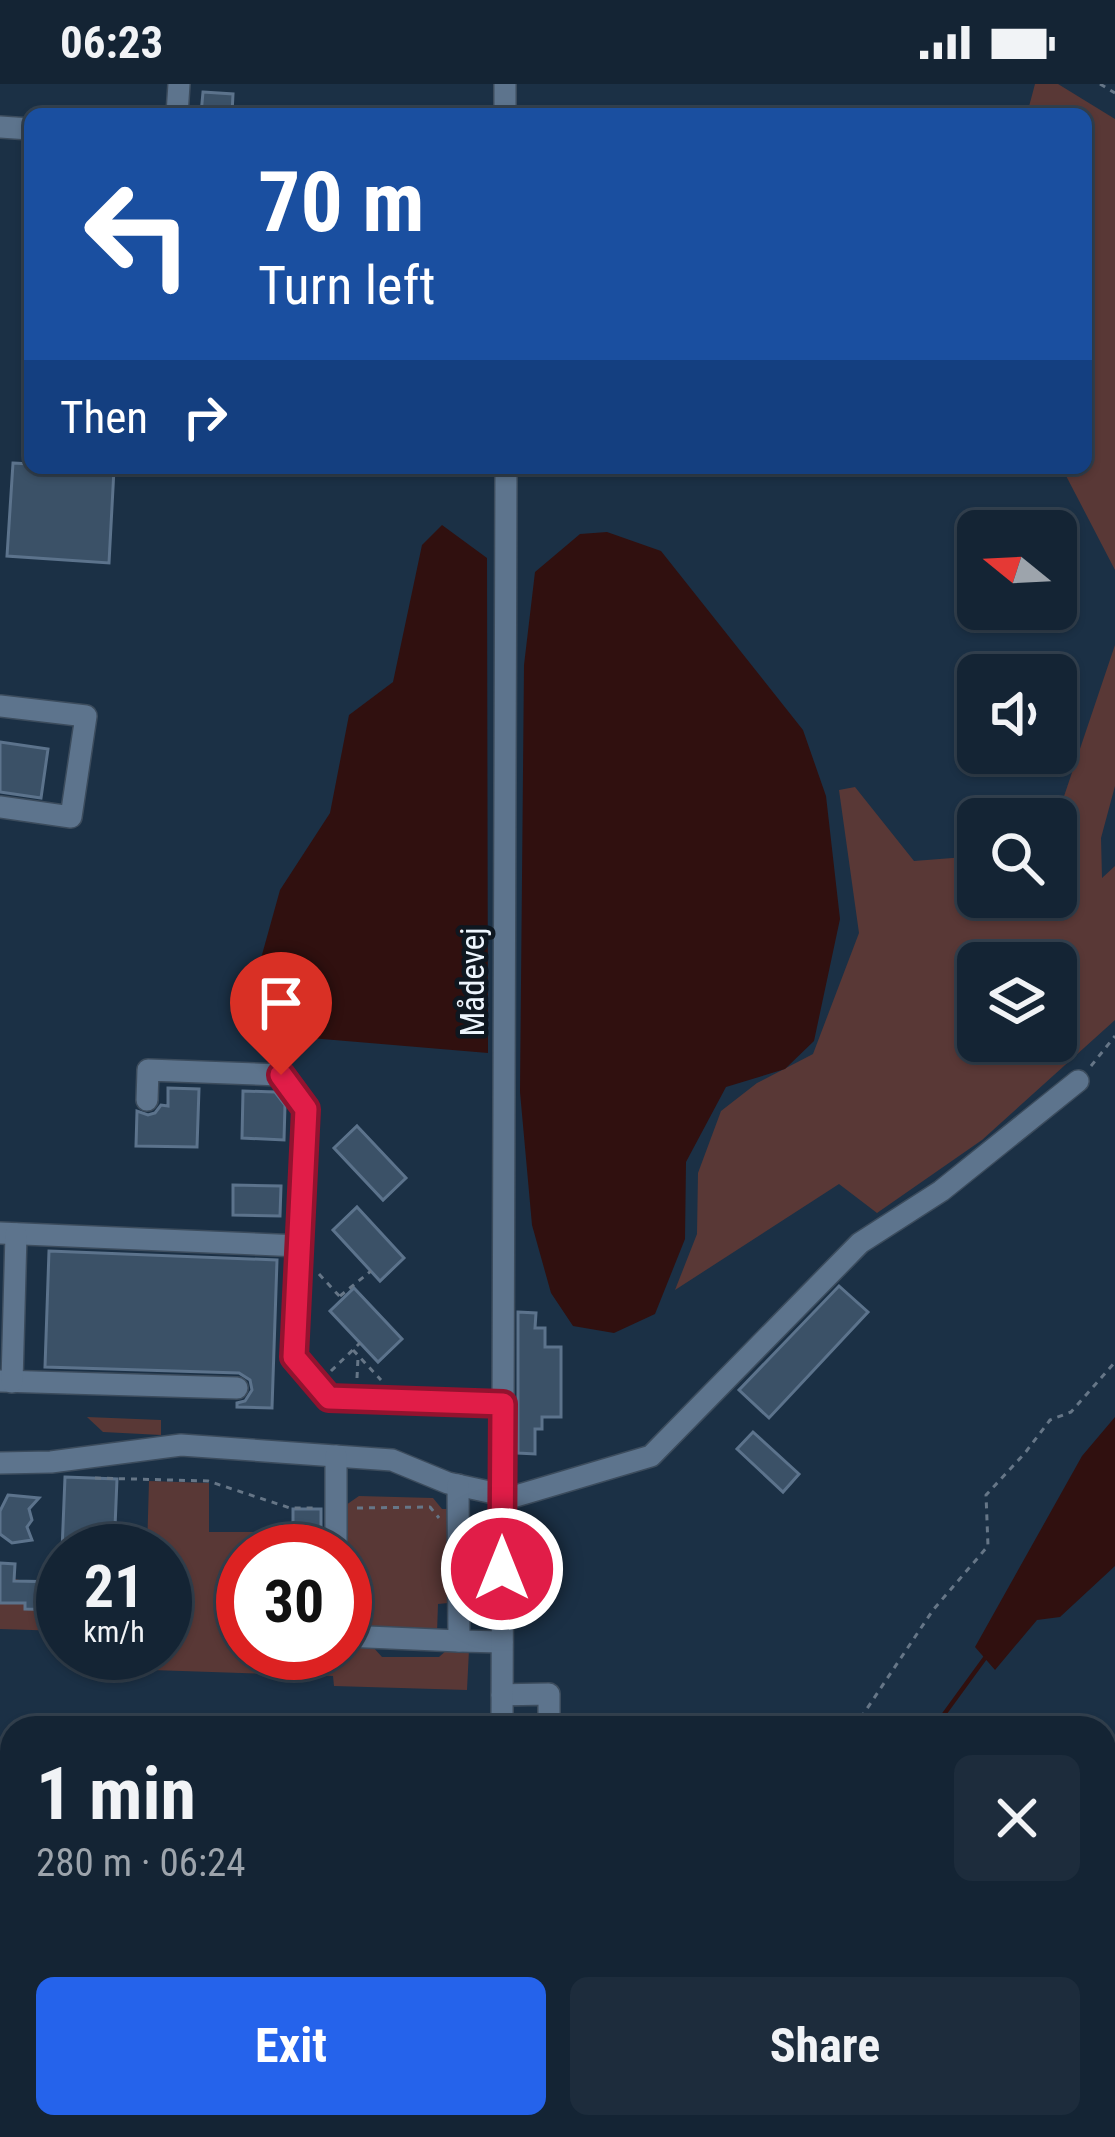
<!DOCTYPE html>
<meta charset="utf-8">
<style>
body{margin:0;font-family:"Roboto Condensed",sans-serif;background:#1d2c3c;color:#f1f3f6;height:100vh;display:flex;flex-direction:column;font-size:45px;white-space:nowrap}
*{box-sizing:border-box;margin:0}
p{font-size:39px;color:#9da4ac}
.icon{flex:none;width:66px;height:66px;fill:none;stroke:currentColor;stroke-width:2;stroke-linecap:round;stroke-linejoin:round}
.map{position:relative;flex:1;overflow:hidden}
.sheet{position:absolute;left:0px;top:1632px;width:1116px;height:423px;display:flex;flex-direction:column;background:#142434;border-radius:36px 36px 0 0;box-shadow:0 3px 9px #0004,0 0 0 3px #33414f}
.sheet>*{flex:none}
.top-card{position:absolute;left:24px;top:24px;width:1068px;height:366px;border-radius:18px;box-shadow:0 3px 9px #0004,0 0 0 3px #33414f;background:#1a4fa0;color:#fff;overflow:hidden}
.needle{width:78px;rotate:288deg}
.fabs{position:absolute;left:957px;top:426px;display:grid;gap:24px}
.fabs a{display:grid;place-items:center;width:120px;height:120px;border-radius:18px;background:#142434;box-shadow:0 3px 9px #0004,0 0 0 3px #33414f;font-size:60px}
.speed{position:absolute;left:36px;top:1440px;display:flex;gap:24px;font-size:60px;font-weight:700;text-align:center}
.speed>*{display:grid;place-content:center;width:156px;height:156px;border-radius:50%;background:#142434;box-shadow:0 3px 9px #0004,0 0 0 3px #33414f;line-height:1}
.speed small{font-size:30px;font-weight:400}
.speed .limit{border:18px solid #d22;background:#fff;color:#111}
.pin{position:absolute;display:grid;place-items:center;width:102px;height:102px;color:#fff;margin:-123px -51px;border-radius:50% 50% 50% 0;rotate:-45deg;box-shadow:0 0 12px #0007}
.pin .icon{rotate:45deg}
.me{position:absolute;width:132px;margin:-66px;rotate:0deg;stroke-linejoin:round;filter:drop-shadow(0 0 9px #0008)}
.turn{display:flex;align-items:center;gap:42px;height:252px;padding:0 36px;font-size:54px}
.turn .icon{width:156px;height:156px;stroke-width:2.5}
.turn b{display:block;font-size:84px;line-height:102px}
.then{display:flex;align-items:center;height:114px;padding:0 36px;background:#0003;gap:24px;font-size:45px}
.round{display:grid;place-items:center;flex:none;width:126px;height:126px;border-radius:18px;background:#1d2c3c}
.summary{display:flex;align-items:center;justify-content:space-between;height:204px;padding:0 36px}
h1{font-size:72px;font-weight:700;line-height:90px}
.button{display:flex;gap:24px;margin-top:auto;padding:24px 36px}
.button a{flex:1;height:138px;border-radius:18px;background:#2563eb;color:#fff;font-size:48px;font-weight:700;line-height:138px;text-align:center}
.button a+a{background:#1d2c3c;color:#f1f3f6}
.status{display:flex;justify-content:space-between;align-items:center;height:84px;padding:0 60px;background:#142434;direction:ltr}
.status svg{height:33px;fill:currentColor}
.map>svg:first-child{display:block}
.green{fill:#593836;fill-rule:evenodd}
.water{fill:#30100f}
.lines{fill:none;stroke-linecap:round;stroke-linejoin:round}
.stream{stroke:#30100f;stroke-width:4.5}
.building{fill:#3b5167;stroke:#5c738c;stroke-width:3}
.minor-casing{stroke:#3c4c5d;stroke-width:24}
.path{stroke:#667687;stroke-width:3;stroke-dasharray:6 6;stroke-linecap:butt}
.minor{stroke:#5d748d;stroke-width:21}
.route-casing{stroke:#92132f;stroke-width:30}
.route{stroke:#e11d48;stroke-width:21}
.labels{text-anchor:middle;stroke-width:9;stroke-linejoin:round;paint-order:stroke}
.street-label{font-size:33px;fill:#edf5fd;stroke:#0e1720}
</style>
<div class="status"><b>06:23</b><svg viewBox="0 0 49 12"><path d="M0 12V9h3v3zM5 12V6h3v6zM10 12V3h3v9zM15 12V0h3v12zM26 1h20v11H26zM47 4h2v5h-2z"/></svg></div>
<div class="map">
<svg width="1115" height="2053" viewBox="0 0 1115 2053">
<rect width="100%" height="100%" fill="#1b3045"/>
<g class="green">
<polygon points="1035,0 1058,0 1115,35 1115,486 1062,384 1086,384 1086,30 1027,30"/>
<path d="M1115,561V702L1101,754L1102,794L1115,782V936L982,1056L877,1129L839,1100L675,1206L697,1150L698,1089L721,1027L757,999L813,970L859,849L839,706L855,703L914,777L978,772V813H1056V736ZM978,879H1056V957H978Z"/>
<polygon points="87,1333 161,1336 161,1351 103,1348"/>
<polygon points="149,1397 209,1399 209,1448 293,1448 293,1467 243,1467 243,1569 345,1569 345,1561 373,1563 382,1573 439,1573 448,1565 469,1566 467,1606 334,1602 333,1592 152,1586 153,1569 165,1569 165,1467 147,1467"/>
<polygon points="359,1412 433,1414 442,1425 448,1425 448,1519 438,1520 437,1549 349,1542 345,1537 346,1421"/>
<polygon points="14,1495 26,1497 26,1525 63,1526 63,1547 0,1545 0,1519 14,1519"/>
</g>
<g class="water">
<polygon points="442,441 487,474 488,969 263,950 245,932 280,806 330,729 349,631 393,598 422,461"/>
<polygon points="607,448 661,467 803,646 826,712 840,835 814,957 785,985 726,1003 686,1078 685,1155 655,1230 614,1249 573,1242 551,1209 532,1141 520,1008 524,581 535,488 580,450"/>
<polygon points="1115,1333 1115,1482 1060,1533 1037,1536 995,1586 975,1563 1082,1372"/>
<polygon points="1104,1689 1115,1704 1115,2053 714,2053 725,2043 1104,2043"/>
</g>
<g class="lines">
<g class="stream">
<polyline points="934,1644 985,1574"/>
<polyline points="0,1667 12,1667"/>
<polyline points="254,2043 259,2053"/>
<polyline points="552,2053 563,2043"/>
</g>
</g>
<g class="building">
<polygon points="203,8 233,10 232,30 201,30"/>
<polygon points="13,379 30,380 30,384 114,385 109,479 7,472"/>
<polygon points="0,658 48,665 41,714 0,708"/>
<polygon points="168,1004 199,1005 197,1063 136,1062 137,1027 148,1031 155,1029 161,1021 168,1022"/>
<polygon points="243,1007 275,1008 285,1021 284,1056 242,1054"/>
<polygon points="357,1042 406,1094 383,1116 334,1064"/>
<polygon points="233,1101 281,1102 280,1132 233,1131"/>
<polygon points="357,1123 404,1174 380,1197 333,1146"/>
<polygon points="49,1167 277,1176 272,1324 237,1323 237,1319 245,1317 252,1306 250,1296 239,1289 45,1283"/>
<polygon points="839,1202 868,1228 769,1334 739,1306"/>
<polygon points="354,1204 402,1255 378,1278 330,1227"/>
<polygon points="518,1228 536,1229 535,1244 545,1244 545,1263 561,1263 561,1333 542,1333 542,1345 535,1345 535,1370 518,1369"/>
<polygon points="753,1348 799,1390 783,1408 737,1365"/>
<polygon points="65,1393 117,1395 114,1467 62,1467"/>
<polygon points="8,1411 39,1414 29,1425 32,1436 27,1443 32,1456 12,1459 0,1450 0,1427"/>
<rect x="293" y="1425" width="28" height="42"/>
<polygon points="0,1479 15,1480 14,1497 63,1498 63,1526 25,1525 25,1519 0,1519"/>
</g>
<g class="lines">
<g class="minor-casing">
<g id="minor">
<polyline points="177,30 179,0"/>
<polyline points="505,30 505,0"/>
<polyline points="0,43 30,45"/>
<polyline points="0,622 86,632 71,733 0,723"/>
<polyline points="147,1016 148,986 281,991 306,1025 294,1273 329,1314 504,1320"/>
<polyline points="0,1149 300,1162"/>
<polyline points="0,1297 237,1304"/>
<polyline points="12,1298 16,1150"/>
<polyline points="0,1379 51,1378 181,1361 392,1376 448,1399 503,1411 516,1412 651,1372 860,1159 941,1107 1078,997"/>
<polyline points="458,1401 459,1557 502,1558"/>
<polyline points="336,1467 336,1372"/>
<polyline points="345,1552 459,1557"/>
<polyline points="502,1611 549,1610 549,1644"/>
<polyline points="502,1644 506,384"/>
<polyline points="160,2053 186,2043"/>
</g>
</g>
<g class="path">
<polyline points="1100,0 1115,9"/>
<polyline points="1091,982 1115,952"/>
<polyline points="319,1190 342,1215"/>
<polyline points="340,1212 371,1187"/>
<polyline points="353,1266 381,1296"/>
<polyline points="331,1287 360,1259"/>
<polyline points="357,1294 358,1274"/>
<polyline points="95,1394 208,1397 290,1424 318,1424"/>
<polyline points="357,1424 430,1423 439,1434"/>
<polyline points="854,1644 933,1526 988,1462 986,1411 1025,1369 1050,1336 1071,1328 1115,1278"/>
</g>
<use href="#minor" class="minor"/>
</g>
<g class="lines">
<g class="route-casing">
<polyline id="route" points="281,991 306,1025 294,1273 329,1314 503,1320 502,1485"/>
</g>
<use href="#route" class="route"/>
</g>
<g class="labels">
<g class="street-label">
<text transform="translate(472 898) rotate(-90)" y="12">Mådevej</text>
</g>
</g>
</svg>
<div class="fabs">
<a><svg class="needle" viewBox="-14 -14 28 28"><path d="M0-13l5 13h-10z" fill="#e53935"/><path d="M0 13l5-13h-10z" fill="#9da4ac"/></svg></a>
<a><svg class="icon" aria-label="sound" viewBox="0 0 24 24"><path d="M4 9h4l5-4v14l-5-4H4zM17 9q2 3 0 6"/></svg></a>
<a><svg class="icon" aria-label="search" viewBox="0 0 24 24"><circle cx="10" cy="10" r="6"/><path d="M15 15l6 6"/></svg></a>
<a><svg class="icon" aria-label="layers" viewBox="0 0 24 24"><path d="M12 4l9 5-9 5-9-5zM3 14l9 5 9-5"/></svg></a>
</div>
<div class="speed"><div>21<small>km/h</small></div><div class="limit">30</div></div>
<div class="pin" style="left:281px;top:991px;background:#d93025"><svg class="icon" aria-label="arrive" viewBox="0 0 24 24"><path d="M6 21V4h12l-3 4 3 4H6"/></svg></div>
<svg class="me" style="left:502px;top:1485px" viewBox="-20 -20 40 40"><circle r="17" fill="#e11d48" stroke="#fff" stroke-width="3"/><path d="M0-11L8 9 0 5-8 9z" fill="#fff"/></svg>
<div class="top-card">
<div class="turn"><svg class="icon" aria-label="left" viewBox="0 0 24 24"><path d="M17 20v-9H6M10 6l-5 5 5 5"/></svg><div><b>70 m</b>Turn left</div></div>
<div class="then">Then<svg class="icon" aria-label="right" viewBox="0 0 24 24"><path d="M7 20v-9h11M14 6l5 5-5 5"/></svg></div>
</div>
<section class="sheet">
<div class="summary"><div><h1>1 min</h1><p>280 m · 06:24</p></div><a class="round"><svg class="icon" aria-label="close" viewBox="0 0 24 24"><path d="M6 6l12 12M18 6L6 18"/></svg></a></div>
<div class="button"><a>Exit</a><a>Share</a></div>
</section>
</div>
